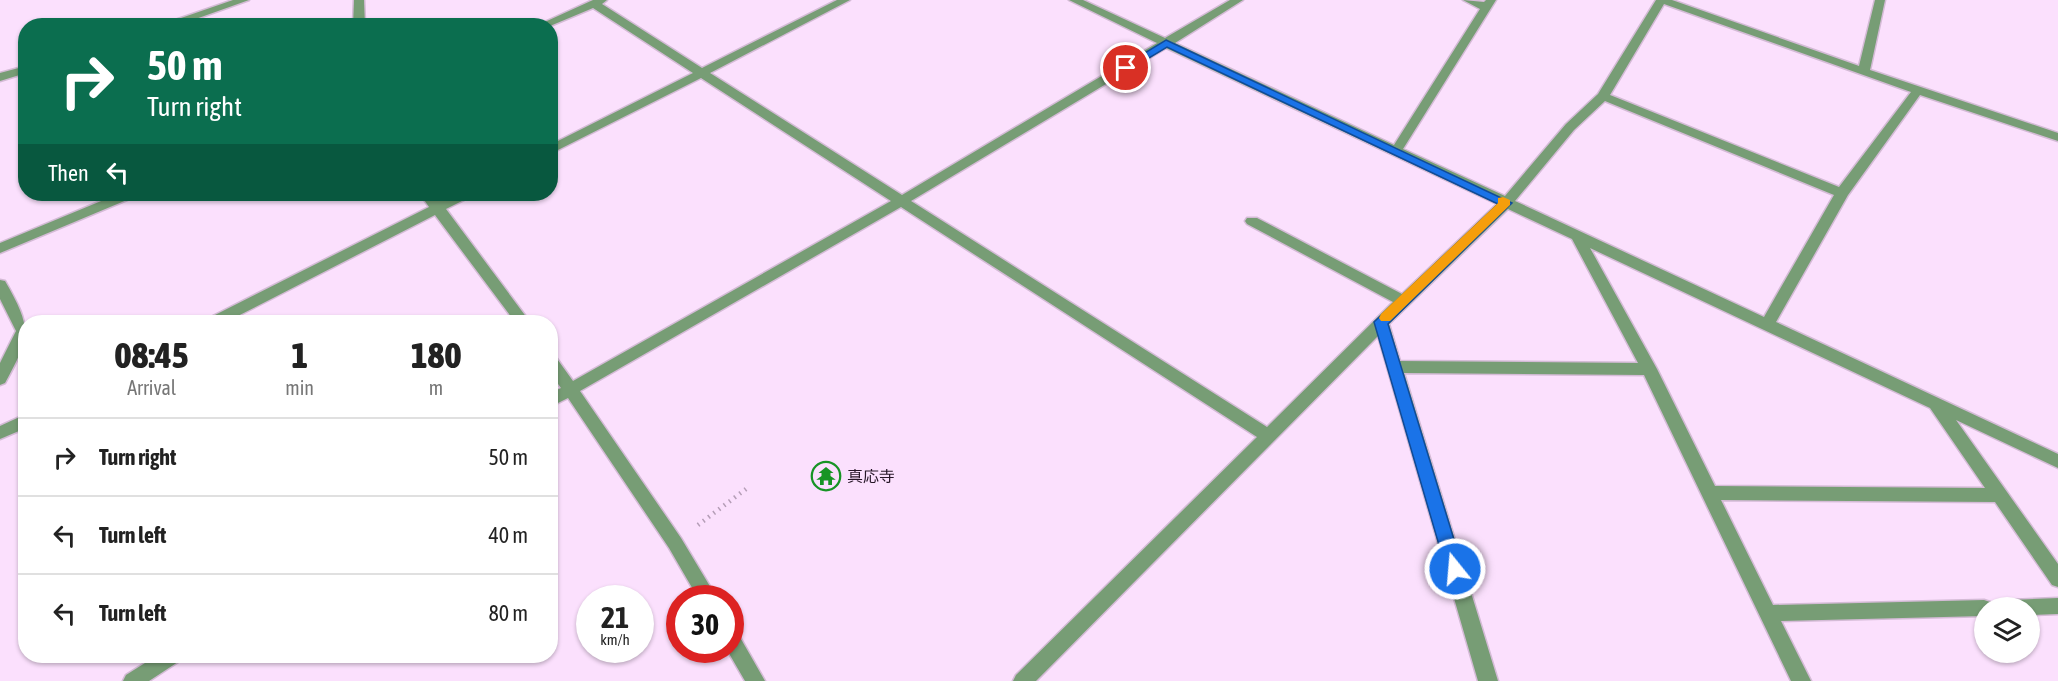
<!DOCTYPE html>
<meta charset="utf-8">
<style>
body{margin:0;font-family:"Asap Condensed","Noto Sans JP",sans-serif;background:#f6f6f6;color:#222;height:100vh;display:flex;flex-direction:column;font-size:22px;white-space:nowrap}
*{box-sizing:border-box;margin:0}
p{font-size:20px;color:#767676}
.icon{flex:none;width:33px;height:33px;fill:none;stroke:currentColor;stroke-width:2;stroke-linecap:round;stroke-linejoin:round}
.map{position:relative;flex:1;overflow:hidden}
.panel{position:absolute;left:18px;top:315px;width:540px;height:348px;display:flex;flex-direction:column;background:#fff;border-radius:24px;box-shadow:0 2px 4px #0004}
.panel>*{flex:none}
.top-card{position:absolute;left:18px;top:18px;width:540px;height:183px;border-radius:24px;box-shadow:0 2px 4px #0004;background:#0b6e4f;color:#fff;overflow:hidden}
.tools{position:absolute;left:1974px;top:597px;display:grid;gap:12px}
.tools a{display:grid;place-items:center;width:66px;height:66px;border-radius:50%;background:#fff;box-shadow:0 2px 4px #0004;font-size:30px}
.speed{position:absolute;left:576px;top:585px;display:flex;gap:12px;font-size:30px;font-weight:700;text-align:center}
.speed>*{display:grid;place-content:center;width:78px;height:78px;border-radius:50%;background:#fff;box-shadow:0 2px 4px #0004;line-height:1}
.speed small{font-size:15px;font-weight:400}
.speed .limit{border:9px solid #d22;background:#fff;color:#111}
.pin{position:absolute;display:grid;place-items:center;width:51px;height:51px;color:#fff;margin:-26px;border:3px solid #fff;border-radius:50%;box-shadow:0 2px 6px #0007}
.me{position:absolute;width:66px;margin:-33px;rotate:343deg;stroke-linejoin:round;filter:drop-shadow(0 0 4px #0008)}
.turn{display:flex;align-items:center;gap:21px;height:126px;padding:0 30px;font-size:27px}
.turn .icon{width:78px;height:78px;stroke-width:2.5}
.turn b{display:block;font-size:42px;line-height:51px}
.then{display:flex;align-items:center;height:57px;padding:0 30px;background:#0003;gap:12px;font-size:22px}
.eta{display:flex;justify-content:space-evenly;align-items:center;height:102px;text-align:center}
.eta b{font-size:36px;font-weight:800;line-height:42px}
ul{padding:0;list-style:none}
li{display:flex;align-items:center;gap:18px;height:78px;padding:0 30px;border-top:2px solid #e0e0e0}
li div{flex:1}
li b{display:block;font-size:22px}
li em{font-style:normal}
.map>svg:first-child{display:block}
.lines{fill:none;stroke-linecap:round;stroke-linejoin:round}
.minor-casing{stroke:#d4bbd6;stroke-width:3}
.path{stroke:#b59eb7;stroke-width:4.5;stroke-dasharray:1.5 5;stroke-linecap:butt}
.minor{fill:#779d75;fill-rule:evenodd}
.route{fill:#1a73e8;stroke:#114b97;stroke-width:1.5}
.slow{fill:#f59e0b}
.labels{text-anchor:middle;stroke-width:5;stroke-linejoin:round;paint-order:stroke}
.poi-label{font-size:16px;fill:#251526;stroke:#fbe0fd;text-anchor:start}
</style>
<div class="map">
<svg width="2058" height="681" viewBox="0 0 2058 681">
<rect width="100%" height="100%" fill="#fbe0fd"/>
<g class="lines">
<g class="minor-casing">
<g id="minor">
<polygon points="233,0 249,0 176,26 158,26"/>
<polygon points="354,0 364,0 365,26 353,26"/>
<path d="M593,0H607L602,4L702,68L837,0H850L710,73L902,195L1157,43L1069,0H1083L1165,38L1230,0H1243L1175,43L1394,145L1480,9L1463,0L1484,2L1486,0H1496L1403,149L1505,196L1566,124L1598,94L1656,0H1672L1859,66L1875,0H1885L1870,70L2058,133V141L1920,95L1848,195L1776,322L2058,454V468L1956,420L2058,564V587L2052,585L1995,502L1721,500L1773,605L1984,600L1990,602L1993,608H1984V616L1781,621L1811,681H1791L1644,375L1404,373L1498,681H1478L1378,336L1036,681H1013L1016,675L1257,437L901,207L580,391L681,538L717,598H698L669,548L568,398L550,407V393L561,388L550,373V354L555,356L573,381L891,201L701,78L550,154V145L693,73L593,8L550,26H536ZM1664,4L1911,92L1839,187L1610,95ZM1166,48L1497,204L1402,294L1257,218H1247L1245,221L1247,224L1393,302L1267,427L911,201ZM1605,101L1834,195L1764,317L1515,201L1574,130ZM1508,209L1572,239L1638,363L1400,361L1389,324ZM1590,248L1930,408L1985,488L1715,486L1657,369Z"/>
<polygon points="26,66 26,73 0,81 0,73"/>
<polygon points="118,194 136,194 134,197 0,253 0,243"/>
<polygon points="420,194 434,194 440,201 455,194 471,194 470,197 446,209 530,322 515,322 435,215 226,322 207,322 209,318 429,207"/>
<path d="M0,280L5,281C32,328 31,336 5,383L0,385V363L16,331L0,299Z"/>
<polygon points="26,414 26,428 0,439 0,426"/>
<polygon points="2058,598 2058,614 2030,615 2030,608 2001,608 2004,602 2010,600"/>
<polygon points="730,630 737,632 765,681 745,681 727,650 730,650"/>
<polygon points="156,656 180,656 178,662 149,681 123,681 126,675"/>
</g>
</g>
<polyline class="path" points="698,525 750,486"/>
<use href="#minor" class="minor"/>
</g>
<polygon class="route" points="1166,40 1512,203 1388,324 1463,569 1460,574 1455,576 1449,574 1446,569 1374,322 1498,204 1167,47 1129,70 1122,70 1120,68"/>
<polygon class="slow" points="1503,197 1510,200 1510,205 1390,321 1381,321 1379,318 1381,314 1498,203 1498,198"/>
<defs>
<g id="temple-ring" transform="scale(1.5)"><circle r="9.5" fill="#fbe0fd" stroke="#179425" stroke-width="1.5"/><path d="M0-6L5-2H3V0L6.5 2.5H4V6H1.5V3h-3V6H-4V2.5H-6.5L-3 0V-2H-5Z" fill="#179425"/></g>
</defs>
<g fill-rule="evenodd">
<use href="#temple-ring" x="826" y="476"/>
</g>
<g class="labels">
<g class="poi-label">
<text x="847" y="482">真応寺</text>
</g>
</g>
</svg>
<div class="tools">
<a><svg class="icon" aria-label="layers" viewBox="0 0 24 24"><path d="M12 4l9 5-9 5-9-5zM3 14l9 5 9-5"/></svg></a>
</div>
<div class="speed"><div>21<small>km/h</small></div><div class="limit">30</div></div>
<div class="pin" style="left:1126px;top:68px;background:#d93025"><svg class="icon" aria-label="arrive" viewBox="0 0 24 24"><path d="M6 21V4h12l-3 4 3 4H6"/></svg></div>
<svg class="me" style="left:1455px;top:569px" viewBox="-20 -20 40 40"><circle r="17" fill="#1a73e8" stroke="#fff" stroke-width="3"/><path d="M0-11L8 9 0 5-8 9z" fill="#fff"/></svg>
<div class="top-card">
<div class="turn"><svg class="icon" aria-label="right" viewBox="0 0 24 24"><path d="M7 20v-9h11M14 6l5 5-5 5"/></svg><div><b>50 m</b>Turn right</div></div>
<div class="then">Then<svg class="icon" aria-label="left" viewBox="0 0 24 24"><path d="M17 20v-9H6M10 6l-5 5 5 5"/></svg></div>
</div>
<section class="panel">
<div class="eta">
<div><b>08:45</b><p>Arrival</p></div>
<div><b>1</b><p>min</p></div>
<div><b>180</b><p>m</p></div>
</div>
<ul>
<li><svg class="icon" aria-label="right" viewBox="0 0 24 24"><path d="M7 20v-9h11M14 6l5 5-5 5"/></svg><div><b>Turn right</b></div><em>50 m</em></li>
<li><svg class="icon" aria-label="left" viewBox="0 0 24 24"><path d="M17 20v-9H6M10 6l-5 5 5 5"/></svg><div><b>Turn left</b></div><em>40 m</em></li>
<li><svg class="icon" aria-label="left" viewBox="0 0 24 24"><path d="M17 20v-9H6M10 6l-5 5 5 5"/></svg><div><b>Turn left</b></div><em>80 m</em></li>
</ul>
</section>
</div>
